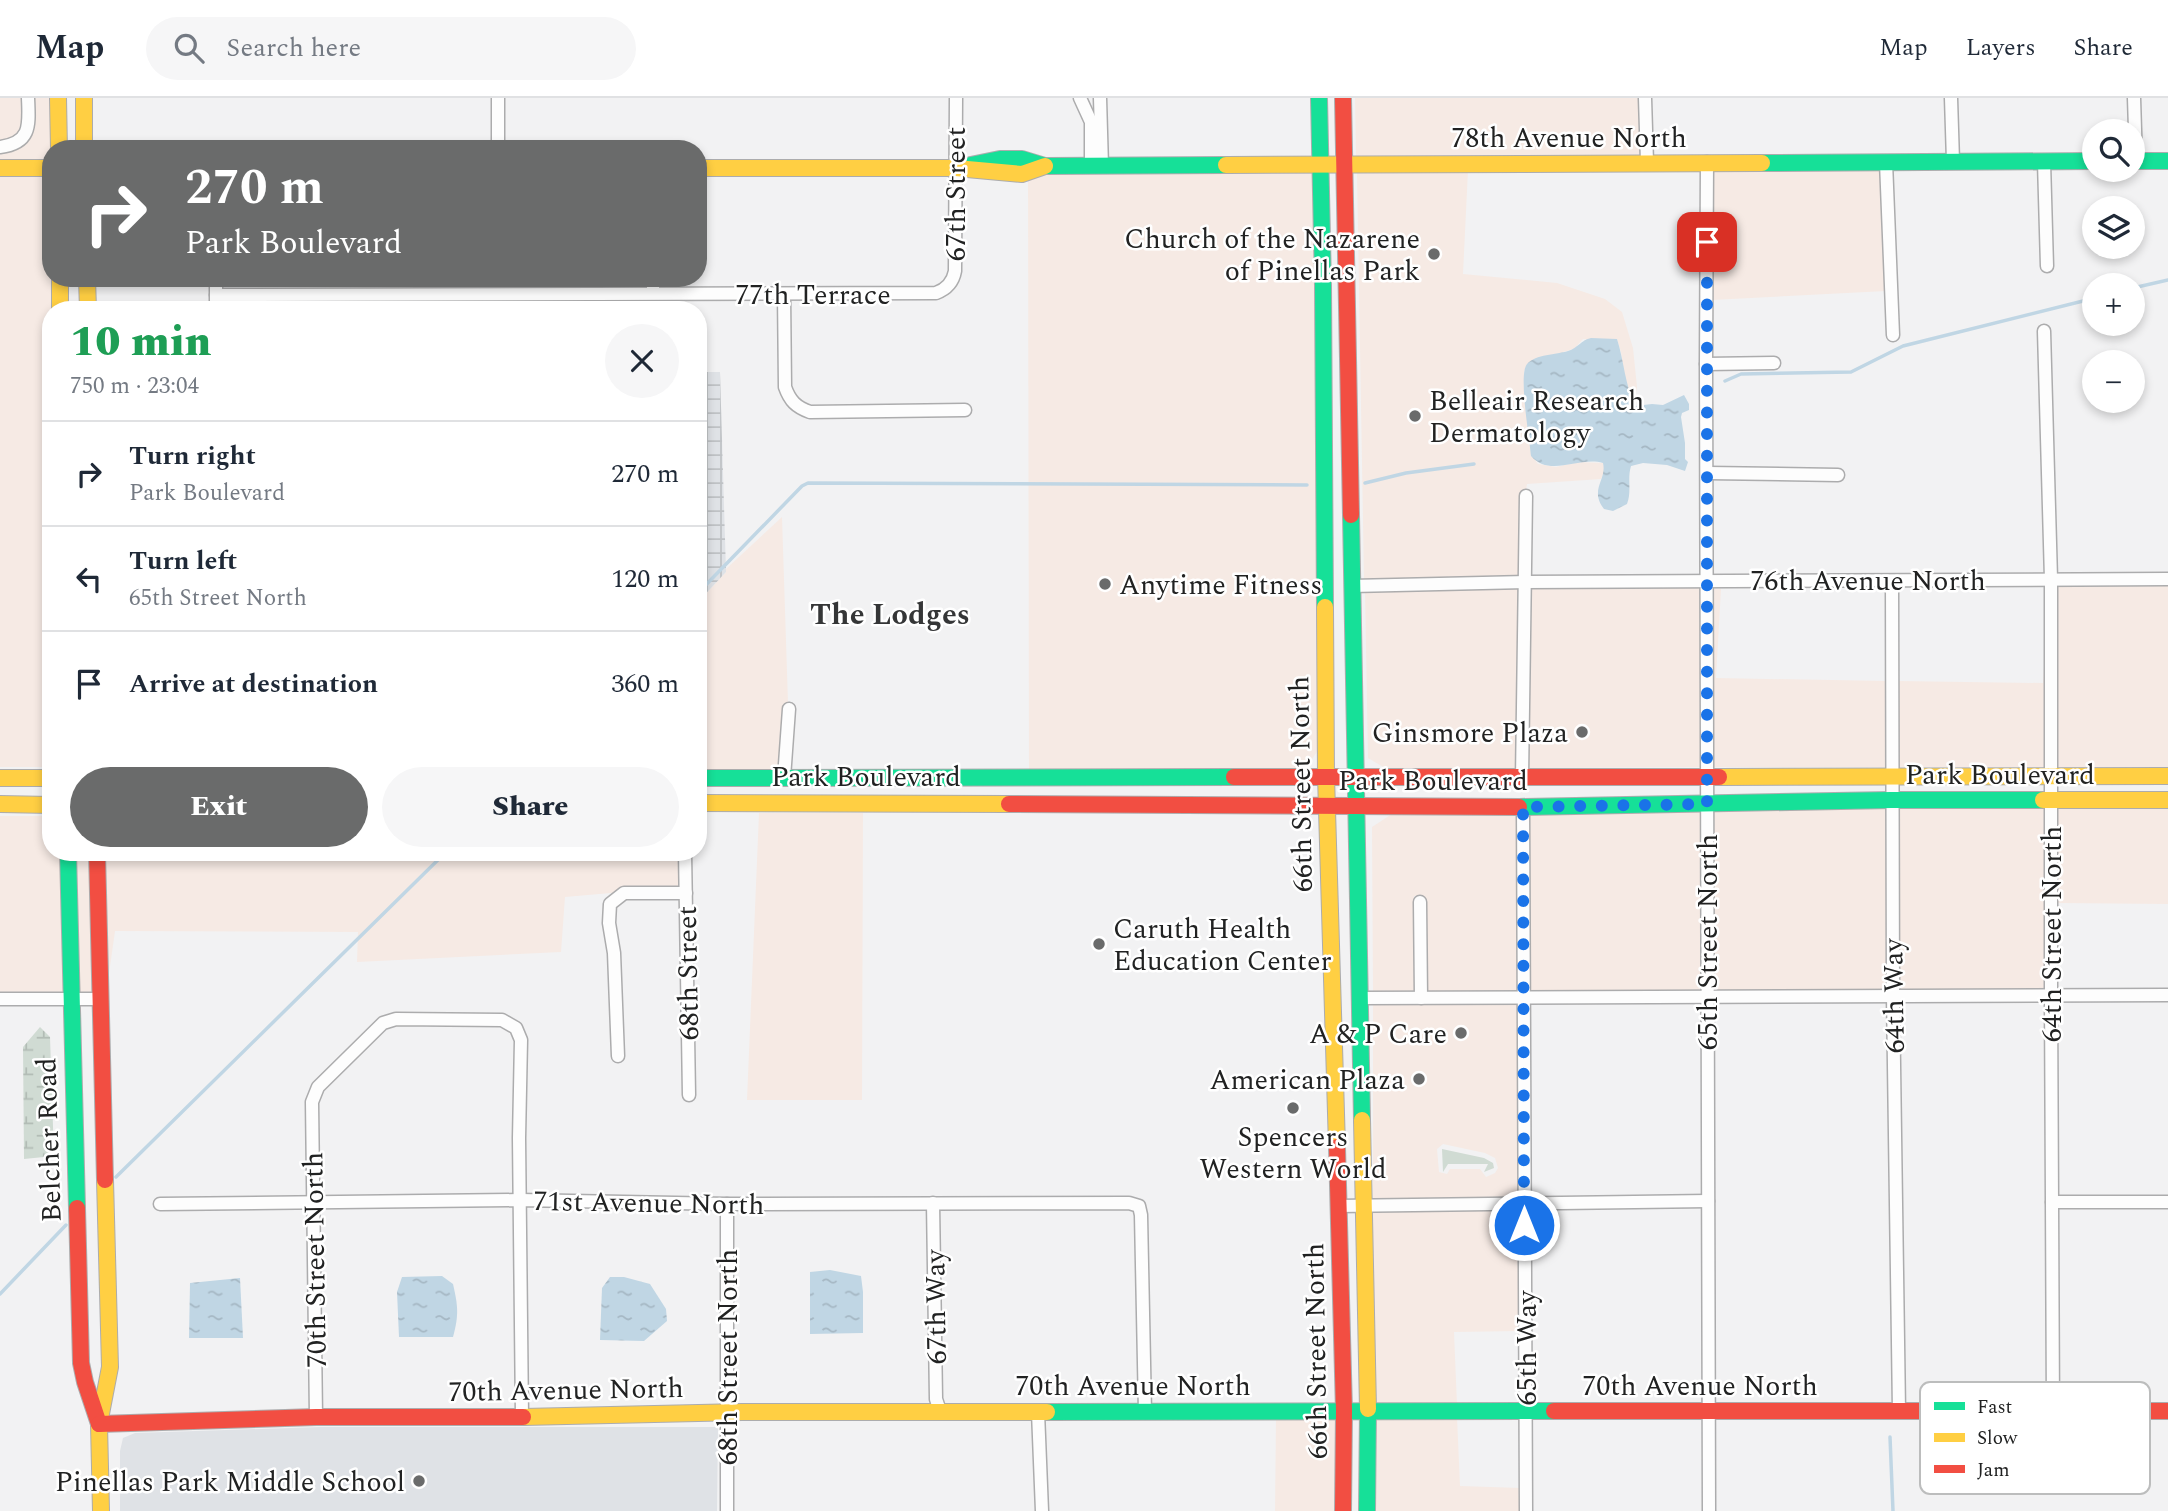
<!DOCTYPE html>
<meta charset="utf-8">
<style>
body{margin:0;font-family:Spectral,serif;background:#f6f6f7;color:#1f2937;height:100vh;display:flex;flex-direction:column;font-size:26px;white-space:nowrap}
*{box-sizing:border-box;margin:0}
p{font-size:23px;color:#747a83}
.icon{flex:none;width:38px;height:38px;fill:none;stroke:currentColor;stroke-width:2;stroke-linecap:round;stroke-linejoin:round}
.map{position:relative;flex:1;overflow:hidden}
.drawer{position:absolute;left:42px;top:203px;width:665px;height:560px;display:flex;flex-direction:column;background:#fff;border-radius:28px;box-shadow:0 4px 10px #0003}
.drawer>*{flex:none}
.top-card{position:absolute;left:42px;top:42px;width:665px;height:147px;border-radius:28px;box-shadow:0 4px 10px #0003;background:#6a6b6b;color:#fff;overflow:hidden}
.buttons{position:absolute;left:2082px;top:21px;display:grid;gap:14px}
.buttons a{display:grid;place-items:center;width:63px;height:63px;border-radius:50%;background:#fff;box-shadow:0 4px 10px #0003;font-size:35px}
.pin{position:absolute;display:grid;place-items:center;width:60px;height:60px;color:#fff;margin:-30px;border-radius:14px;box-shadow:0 4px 10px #0006}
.me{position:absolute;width:77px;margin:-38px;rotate:0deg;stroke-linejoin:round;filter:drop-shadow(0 0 5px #0008)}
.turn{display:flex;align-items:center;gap:24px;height:147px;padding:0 28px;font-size:32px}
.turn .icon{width:91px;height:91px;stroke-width:2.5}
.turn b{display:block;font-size:49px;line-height:60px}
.round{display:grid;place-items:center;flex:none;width:74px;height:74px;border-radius:37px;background:#f6f6f7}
.summary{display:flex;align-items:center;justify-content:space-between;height:119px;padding:0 28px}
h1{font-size:42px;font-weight:800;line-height:52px;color:#1e9e55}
.primary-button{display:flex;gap:14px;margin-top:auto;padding:14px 28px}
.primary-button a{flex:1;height:80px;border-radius:42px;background:#6a6b6b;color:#fff;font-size:28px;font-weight:800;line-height:80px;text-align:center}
.primary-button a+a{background:#f6f6f7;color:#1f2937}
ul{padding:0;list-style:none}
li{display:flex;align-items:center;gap:21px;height:105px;padding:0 28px;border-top:2px solid #e0e1e3}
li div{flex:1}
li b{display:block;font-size:26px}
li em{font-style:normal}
header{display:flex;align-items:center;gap:42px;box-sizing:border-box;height:98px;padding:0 35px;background:#fff;border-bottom:2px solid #e0e1e3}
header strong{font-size:33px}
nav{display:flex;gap:38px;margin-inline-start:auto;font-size:24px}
.search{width:490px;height:63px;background:#f6f6f7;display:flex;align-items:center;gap:18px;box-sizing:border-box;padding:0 24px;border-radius:38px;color:#747a83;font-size:26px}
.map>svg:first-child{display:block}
.commercial{fill:#f6eae4;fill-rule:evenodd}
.industrial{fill:url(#industrial-grid)}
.built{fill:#dfe2e6}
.grass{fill:#d0dbd3}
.wetland{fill:url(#wetland-marsh)}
.water{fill:url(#water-ripples)}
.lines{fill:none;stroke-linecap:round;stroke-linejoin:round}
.stream{stroke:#c0d6e4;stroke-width:3.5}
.street-casing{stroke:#acacad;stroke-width:15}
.fast-casing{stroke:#acacad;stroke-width:18}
.slow-casing{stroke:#acacad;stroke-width:18}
.jam-casing{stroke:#acacad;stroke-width:18}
.street{stroke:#fdfdfd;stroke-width:12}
.fast{stroke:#16e098;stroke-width:16}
.slow{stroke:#ffcf43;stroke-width:16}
.jam{stroke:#f24e42;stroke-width:16}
.route{stroke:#1a73e8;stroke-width:12;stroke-dasharray:0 21.6}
.poi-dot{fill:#6a6b6b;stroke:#fff;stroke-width:2.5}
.labels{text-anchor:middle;stroke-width:5;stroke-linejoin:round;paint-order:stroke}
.street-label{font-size:28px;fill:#212222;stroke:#fff}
.poi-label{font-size:28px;fill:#212222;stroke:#fff;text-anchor:end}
.neighbourhood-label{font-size:30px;font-weight:bold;fill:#353637;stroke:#fff}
.key{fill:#fff;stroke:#bcbdbd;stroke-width:2}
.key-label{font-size:19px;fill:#212222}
</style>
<header>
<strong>Map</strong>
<div class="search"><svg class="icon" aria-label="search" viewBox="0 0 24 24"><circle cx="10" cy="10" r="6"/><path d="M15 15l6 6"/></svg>Search here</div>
<nav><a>Map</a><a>Layers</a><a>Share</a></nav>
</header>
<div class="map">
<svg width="2168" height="1413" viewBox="0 0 2168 1413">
<defs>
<pattern id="industrial-grid" width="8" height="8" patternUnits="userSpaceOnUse" patternTransform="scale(1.75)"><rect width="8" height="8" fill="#dfe2e6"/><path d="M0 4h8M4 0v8" fill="none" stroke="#bfc2c5"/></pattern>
<pattern id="wetland-marsh" width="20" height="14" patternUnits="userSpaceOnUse" patternTransform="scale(1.75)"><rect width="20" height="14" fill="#d0dbd3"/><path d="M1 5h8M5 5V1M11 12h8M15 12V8" fill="none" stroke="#b2bcb5"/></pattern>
<pattern id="water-ripples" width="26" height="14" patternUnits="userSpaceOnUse" patternTransform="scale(1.75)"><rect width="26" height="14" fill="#c0d6e4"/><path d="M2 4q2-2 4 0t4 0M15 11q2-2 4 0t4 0" fill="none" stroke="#a5b7c3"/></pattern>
</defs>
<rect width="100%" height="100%" fill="#f2f2f3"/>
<g class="commercial">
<polygon points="0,0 53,0 51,64 0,64"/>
<polygon points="1355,0 1640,0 1642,58 1356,62"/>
<polygon points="1468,72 1463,176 1557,185 1605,201 1622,214 1633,250 1637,289 1634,305 1626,289 1621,254 1617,241 1583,241 1574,251 1534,262 1524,273 1524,294 1532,358 1538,366 1556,369 1577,364 1603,365 1605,372 1601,381 1527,386 1526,392 1521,392 1520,478 1364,482 1357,74"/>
<polygon points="1881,72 1886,193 1712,202 1713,74"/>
<polygon points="1045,74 1314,74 1320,649 1305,672 1029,674 1028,80"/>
<polygon points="0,76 51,76 51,180 55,180 55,212 51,212 51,669 0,669"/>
<polygon points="782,419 788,605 784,605 780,673 698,673 698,504 726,474 726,471"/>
<rect x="2056" y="487" width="112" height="182"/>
<polygon points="1678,489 1701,490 1702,669 1527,670 1531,490"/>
<polygon points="1520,490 1517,553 1517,670 1385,670 1368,660 1365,494"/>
<polygon points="1712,491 1721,491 1716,580 1886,583 1886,669 1712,669"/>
<polygon points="2046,539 2046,669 1897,669 1897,583 2043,585"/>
<polygon points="2168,708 2168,806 2056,805 2057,709"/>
<polygon points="2046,709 2045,892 1898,892 1897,710"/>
<polygon points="1886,710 1887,892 1713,893 1712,712"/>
<polygon points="1702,712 1702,893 1530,893 1528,715"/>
<polygon points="759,715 863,715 862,1002 747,1002"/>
<polygon points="1518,715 1519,893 1427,894 1424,798 1414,798 1416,894 1373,894 1372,729 1392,716"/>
<polygon points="0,718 51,718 51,754 62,754 65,895 0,895"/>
<polygon points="73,754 92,754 94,895 76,895"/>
<polygon points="102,754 679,754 680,789 565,799 561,854 357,864 358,834 115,833 106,896"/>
<path d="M1519,905V1100L1373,1102V906ZM1443,1046L1485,1055L1495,1060L1498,1070L1495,1075L1486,1079L1480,1071H1450L1447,1076L1439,1074L1437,1051Z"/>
<polygon points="1519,1112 1520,1233 1454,1234 1457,1307 1374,1307 1373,1114"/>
<polygon points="1336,1319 1336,1413 1275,1413 1276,1320"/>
<polygon points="1374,1319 1457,1319 1460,1388 1521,1390 1520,1413 1374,1413"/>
</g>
<polygon class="industrial" points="698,274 720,274 726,474 698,504"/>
<polygon class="built" points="321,1329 718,1329 717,1413 120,1413 120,1353 123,1340 135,1335"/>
<polygon class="grass" points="1442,1051 1484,1060 1493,1065 1494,1070 1484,1074 1488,1066 1448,1066 1443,1074"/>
<polygon class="wetland" points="40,929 50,939 54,1058 24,1061 23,949"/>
<g class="water">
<path d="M1591,240L1617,241C1624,263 1625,287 1635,308L1652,306L1663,307L1684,297L1689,306V312L1682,315L1681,319L1685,345V361L1688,364L1685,373L1667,367L1643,365L1631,368C1627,381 1632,393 1627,406L1613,413L1604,411C1589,391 1607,383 1603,365C1579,358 1550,380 1531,358C1530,342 1518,277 1527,266C1536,256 1556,257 1568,253C1578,250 1581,242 1591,240Z"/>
<polygon points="830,1172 861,1178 863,1194 863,1235 810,1236 810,1174"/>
<path d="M442,1178L453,1186C458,1208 459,1217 453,1239H399L397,1194L402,1179Z"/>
<polygon points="610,1179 624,1179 650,1186 666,1211 667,1223 644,1243 600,1242 602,1190"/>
<polygon points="240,1180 243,1240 189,1240 190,1185"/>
</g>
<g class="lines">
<g class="stream">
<polyline points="2133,190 2168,182"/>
<polyline points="1725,283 1741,276 1851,274 1903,248 2095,200"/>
<polyline points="1365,385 1406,375 1474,366"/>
<polyline points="698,495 802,388 808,385 1307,387"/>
<polyline points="116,1079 446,754"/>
<polyline points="0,1196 66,1127"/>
<polyline points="1890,1339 1893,1413"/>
</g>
<g class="street-casing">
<g id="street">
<polyline points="498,0 498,51"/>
<polyline points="1080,0 1091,24 1091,68"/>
<polyline points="1100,0 1102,68"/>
<polyline points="1645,0 1647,64"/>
<polyline points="1951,0 1953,63"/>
<polyline points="2134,0 2136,63"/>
<path d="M0,49C32,45 29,26 28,0"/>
<polyline points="1707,64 1706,266 1709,1413"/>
<polyline points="1886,64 1893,237"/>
<polyline points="2044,64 2047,168"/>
<polyline points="653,180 653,195"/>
<path d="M784,196L785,289C790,303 796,309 810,314L965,312"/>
<path d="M216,197L936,195C947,191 953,184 955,173L956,0"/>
<polyline points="216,212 216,180"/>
<polyline points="2044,233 2051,481 2051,898 2053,1313"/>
<polyline points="1706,266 1774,265"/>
<polyline points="1708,375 1838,377"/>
<polyline points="1892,483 1893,898 1899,1313"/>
<polyline points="1352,488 1526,484 2168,481"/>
<polyline points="784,680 789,611"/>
<polyline points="1522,680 1526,398"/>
<polyline points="1523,709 1526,1413"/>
<polyline points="685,754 689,997"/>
<polyline points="1420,804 1421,900"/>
<polyline points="1359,900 2168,897"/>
<polyline points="0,901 100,901"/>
<polyline points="618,958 614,855 609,825 610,806 624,795 686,795"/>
<polyline points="2052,1104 2168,1104"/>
<polyline points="933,1105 936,1301 940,1313"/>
<polyline points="160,1106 520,1102 727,1106 1129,1105 1139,1108 1141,1117 1145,1314"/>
<polyline points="727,1106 727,1413"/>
<polyline points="1338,1108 1708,1103"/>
<polyline points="1038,1314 1042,1413"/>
<polyline points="316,1319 312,1004 318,989 383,925 396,921 502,922 516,930 521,942 519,1040 522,1319"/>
</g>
</g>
<g class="fast-casing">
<g id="fast">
<polyline points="1319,0 1323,188 1325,509"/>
<polyline points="2133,63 2168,63"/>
<polyline points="1762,65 2095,63"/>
<polyline points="956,70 1000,61 1022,61 1045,68 1226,67"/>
<polyline points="1351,417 1362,1022"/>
<polyline points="698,680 1234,679"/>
<polyline points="1519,709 1891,702 2043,702"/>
<polyline points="68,754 77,1110"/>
<polyline points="1047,1314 1554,1313"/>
<polyline points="1367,1413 1368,1311"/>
</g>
</g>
<g class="slow-casing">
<g id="slow">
<polyline points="58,0 59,51"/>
<polyline points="84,0 84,51"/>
<polyline points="1226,67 1762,65"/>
<polyline points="0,70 51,70"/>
<polyline points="698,70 956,70 1022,76 1045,68"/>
<polyline points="60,180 60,212"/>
<polyline points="87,180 88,212"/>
<polyline points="1325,509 1326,678 1337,1049"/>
<polyline points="1719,679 2168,678"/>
<polyline points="0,680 51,680"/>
<polyline points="2043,702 2168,702"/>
<polyline points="698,705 1009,706"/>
<polyline points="0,706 51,707"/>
<polyline points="1362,1022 1368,1311"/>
<polyline points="523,1319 742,1314 1047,1314"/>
<polyline points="101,1413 99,1326 110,1269 105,1082"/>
</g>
</g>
<g class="jam-casing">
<g id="jam">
<polyline points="1343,0 1351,417"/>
<polyline points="1234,679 1719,679"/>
<polyline points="1009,706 1519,709"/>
<polyline points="97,754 105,1082"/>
<polyline points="1337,1049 1344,1313 1343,1413"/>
<polyline points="77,1110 81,1265 85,1284 99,1326"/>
<polyline points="1554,1313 2168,1313"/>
<polyline points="99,1326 316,1319 523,1319"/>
</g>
</g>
<use href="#street" class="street"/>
<use href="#fast" class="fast"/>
<use href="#slow" class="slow"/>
<use href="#jam" class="jam"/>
</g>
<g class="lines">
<polyline class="route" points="1524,1127 1523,709 1707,706 1707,144"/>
</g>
<g class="poi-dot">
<circle cx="1434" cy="156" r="7"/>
<circle cx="1415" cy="318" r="7"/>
<circle cx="1105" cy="486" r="7"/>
<circle cx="1582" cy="634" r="7"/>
<circle cx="1099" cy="846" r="7"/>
<circle cx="1461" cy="935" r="7"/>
<circle cx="1419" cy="981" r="7"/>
<circle cx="1293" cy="1010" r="7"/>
<circle cx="419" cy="1383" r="7"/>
</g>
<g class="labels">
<g class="street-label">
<text x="1569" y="49">78th Avenue North</text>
<text transform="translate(955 96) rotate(-90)" y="10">67th Street</text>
<text x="813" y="206">77th Terrace</text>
<text x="1868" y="492">76th Avenue North</text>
<text x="2000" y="686">Park Boulevard</text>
<text x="866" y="688">Park Boulevard</text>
<text x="1433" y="692">Park Boulevard</text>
<text transform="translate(1300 686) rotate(-91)" y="10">66th Street North</text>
<text transform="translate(2051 836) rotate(-90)" y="10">64th Street North</text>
<text transform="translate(1707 844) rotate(-90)" y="10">65th Street North</text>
<text transform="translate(687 875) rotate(-91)" y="10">68th Street</text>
<text transform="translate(1893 898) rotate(-91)" y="10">64th Way</text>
<text transform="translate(48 1042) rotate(-92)" y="10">Belcher Road</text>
<text transform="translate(649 1104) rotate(1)" y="10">71st Avenue North</text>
<text transform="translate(314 1162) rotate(-91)" y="10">70th Street North</text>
<text transform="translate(935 1209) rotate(-91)" y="10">67th Way</text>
<text transform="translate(1526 1250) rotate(-90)" y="10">65th Way</text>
<text transform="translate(1315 1253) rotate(-91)" y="10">66th Street North</text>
<text transform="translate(727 1259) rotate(-90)" y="10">68th Street North</text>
<text x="1133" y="1297">70th Avenue North</text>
<text x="1700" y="1297">70th Avenue North</text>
<text transform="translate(566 1291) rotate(-1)" y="10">70th Avenue North</text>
</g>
<g class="poi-label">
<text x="1420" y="150">Church of the Nazarene<tspan x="1420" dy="32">of Pinellas Park</tspan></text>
<text x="1429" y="312" text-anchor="start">Belleair Research<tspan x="1429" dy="32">Dermatology</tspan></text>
<text x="1119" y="496" text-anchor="start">Anytime Fitness</text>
<text x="1568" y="644">Ginsmore Plaza</text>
<text x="1113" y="840" text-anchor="start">Caruth Health<tspan x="1113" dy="32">Education Center</tspan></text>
<text x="1447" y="945">A &amp; P Care</text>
<text x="1405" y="991">American Plaza</text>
<text x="1293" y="1048" text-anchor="middle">Spencers<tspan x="1293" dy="32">Western World</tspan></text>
<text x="405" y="1393">Pinellas Park Middle School</text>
</g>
<g class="neighbourhood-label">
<text x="890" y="526">The Lodges</text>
</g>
</g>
<rect x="1920" y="1284" width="230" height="112" rx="10" class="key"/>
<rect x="1934" y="1304" width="31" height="8" fill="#16e098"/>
<rect x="1934" y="1335" width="31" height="9" fill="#ffcf43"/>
<rect x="1934" y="1367" width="31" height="8" fill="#f24e42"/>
<g class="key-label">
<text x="1977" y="1315">Fast</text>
<text x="1977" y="1346">Slow</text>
<text x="1977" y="1378">Jam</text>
</g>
</svg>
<div class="buttons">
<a><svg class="icon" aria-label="search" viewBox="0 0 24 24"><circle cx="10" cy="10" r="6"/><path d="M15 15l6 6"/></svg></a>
<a><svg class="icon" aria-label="layers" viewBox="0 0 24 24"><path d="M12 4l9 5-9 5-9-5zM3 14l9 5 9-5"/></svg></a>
<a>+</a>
<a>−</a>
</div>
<div class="pin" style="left:1707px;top:144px;background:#d93025"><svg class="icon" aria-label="arrive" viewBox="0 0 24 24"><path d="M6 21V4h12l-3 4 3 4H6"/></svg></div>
<svg class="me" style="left:1524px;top:1127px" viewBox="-20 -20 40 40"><circle r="17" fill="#1a73e8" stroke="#fff" stroke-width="3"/><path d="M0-11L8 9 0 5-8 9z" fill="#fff"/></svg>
<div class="top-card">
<div class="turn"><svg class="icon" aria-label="right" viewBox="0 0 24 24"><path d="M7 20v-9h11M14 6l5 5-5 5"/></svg><div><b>270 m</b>Park Boulevard</div></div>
</div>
<section class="drawer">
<div class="summary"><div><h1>10 min</h1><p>750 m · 23:04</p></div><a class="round"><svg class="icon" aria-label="close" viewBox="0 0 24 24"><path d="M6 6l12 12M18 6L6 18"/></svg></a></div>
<ul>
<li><svg class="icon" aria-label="right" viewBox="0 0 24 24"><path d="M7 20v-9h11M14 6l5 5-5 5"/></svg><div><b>Turn right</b><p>Park Boulevard</p></div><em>270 m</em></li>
<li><svg class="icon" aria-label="left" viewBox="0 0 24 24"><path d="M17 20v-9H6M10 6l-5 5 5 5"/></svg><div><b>Turn left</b><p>65th Street North</p></div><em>120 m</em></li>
<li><svg class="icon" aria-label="arrive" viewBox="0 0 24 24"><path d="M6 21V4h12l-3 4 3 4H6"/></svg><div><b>Arrive at destination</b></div><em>360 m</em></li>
</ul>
<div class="primary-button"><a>Exit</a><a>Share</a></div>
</section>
</div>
